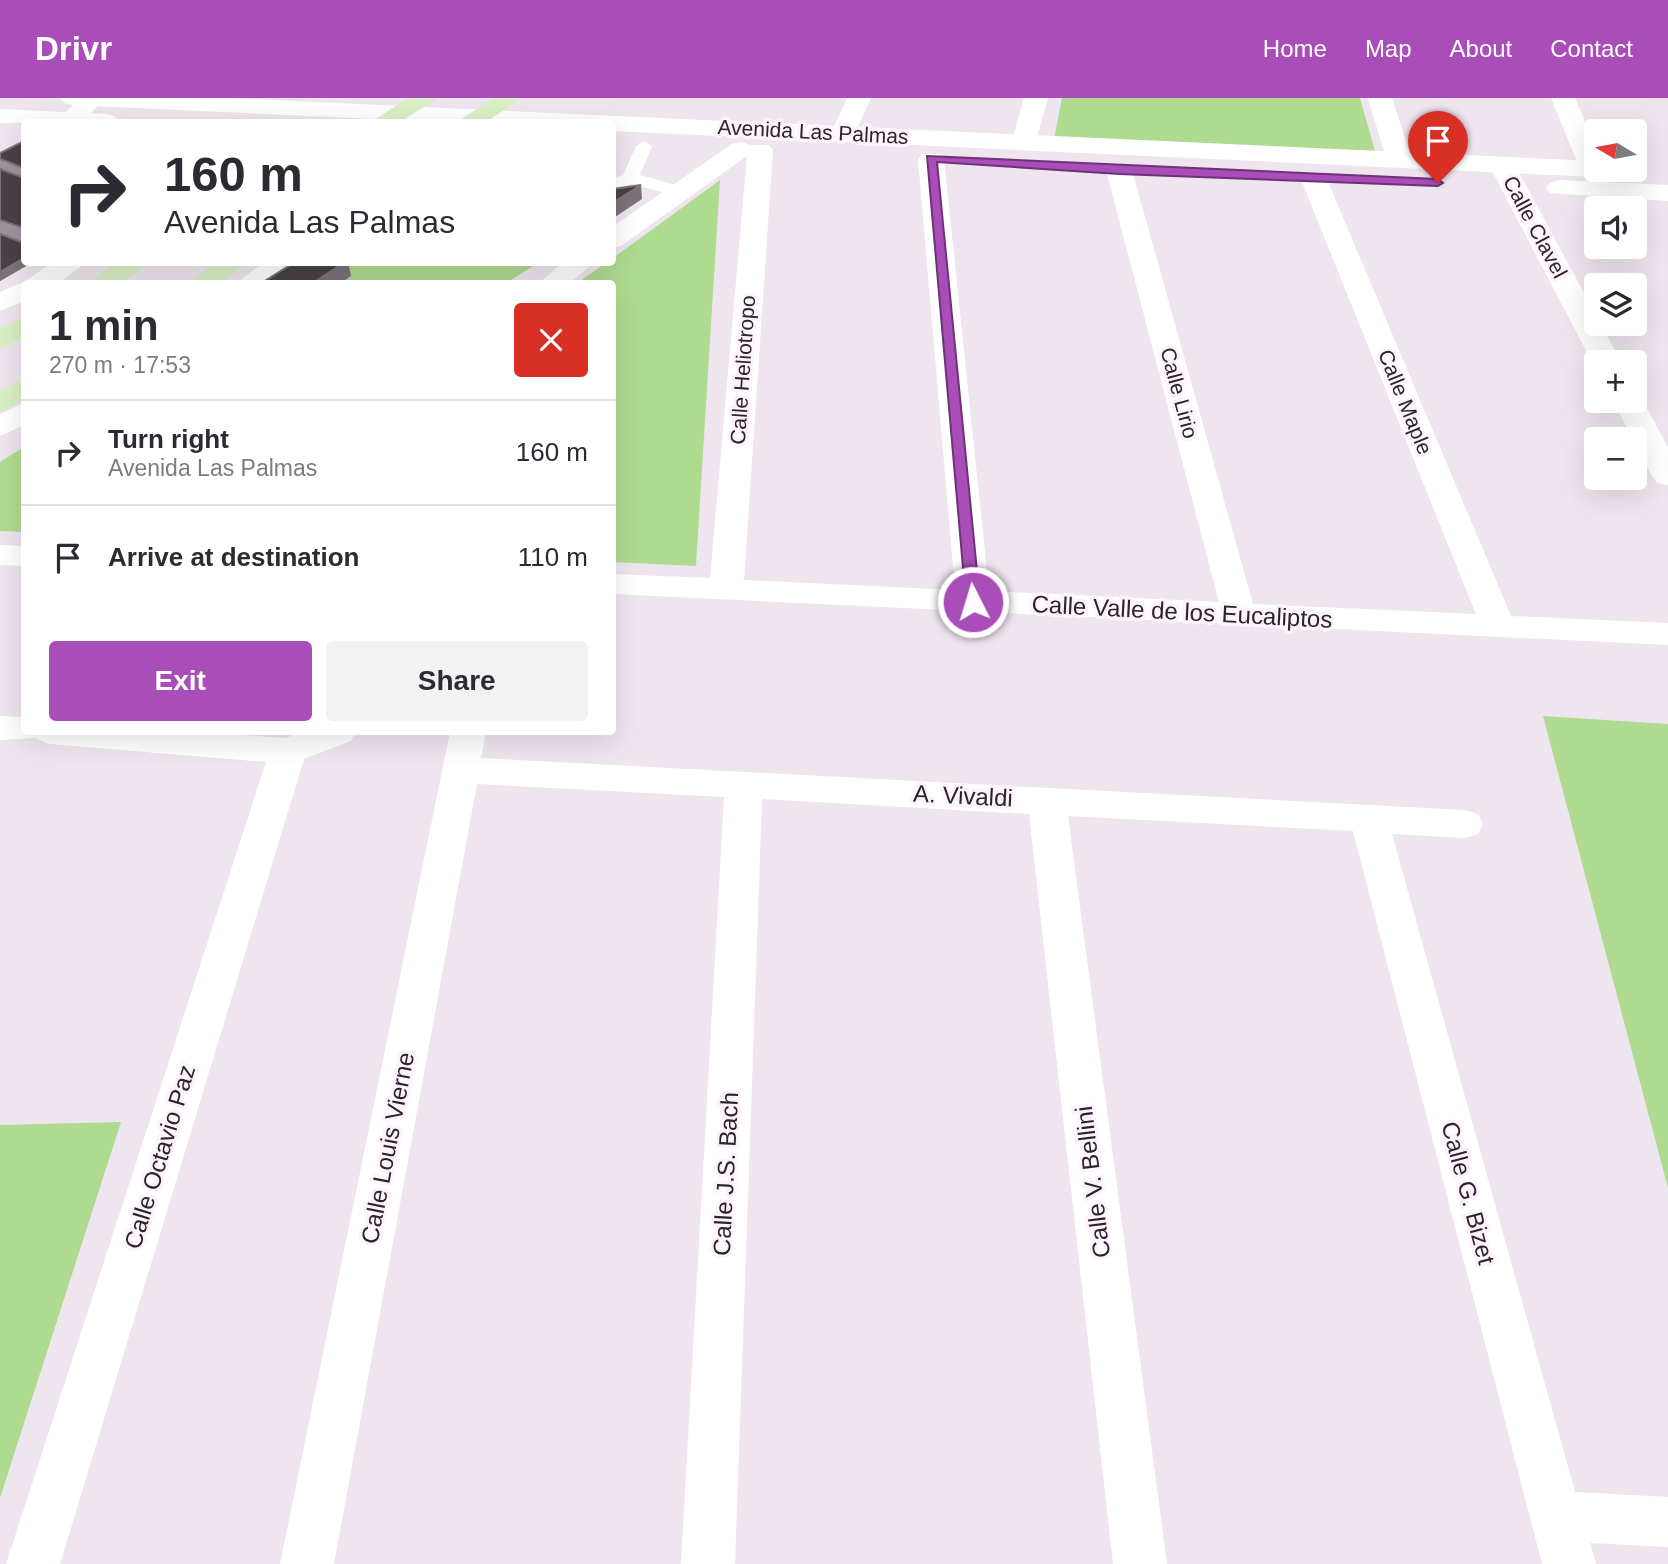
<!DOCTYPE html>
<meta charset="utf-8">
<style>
body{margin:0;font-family:Helvetica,sans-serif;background:#f2f2f3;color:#2b2b33;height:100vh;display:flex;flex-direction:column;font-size:26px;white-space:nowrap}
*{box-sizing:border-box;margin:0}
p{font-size:23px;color:#7c7c81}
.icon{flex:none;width:38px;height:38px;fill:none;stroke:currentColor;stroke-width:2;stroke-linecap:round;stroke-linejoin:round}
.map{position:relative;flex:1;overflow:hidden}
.details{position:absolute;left:21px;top:182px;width:595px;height:455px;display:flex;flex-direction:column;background:#fff;border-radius:7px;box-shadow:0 7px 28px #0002}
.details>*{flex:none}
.top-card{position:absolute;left:21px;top:21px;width:595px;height:147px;border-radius:7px;box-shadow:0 7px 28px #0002;background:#fff;color:#2b2b33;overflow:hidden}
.needle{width:46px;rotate:280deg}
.controls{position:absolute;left:1584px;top:21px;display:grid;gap:14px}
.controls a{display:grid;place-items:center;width:63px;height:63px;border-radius:7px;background:#fff;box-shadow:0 7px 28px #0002;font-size:35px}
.pin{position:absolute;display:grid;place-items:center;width:60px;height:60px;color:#fff;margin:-72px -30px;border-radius:50% 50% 50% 0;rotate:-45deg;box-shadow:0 0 7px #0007}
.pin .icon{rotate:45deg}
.me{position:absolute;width:77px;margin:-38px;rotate:355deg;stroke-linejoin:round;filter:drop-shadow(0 0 5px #0008)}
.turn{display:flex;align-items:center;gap:24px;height:147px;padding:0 28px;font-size:32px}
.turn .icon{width:91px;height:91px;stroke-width:2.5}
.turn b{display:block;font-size:49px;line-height:60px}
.round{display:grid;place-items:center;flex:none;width:74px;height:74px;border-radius:7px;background:#f2f2f3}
.overview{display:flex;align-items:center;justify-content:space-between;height:119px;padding:0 28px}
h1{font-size:42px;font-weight:700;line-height:52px}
.cta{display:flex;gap:14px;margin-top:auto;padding:14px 28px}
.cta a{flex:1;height:80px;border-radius:7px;background:#a94db8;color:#fff;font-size:28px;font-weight:700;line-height:80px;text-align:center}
.cta a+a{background:#f2f2f3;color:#2b2b33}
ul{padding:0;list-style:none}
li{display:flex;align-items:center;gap:21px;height:105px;padding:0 28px;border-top:2px solid #e1e1e2}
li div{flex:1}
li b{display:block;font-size:26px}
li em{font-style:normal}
header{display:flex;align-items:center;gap:42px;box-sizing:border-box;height:98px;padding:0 35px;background:#a94db8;color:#fff}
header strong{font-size:33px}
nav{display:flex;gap:38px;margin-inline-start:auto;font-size:24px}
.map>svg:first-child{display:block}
.green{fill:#afdb90}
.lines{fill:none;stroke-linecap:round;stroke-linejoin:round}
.lane{fill:#fff;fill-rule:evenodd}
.street{fill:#fff;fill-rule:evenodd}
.secondary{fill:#fff;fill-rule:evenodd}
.primary{fill:#d9efc4;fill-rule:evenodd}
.wall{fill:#9c939c}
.shaded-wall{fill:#7b727a}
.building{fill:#494148;stroke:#7b727a;stroke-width:2}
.route{fill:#a94db8;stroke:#6e3278;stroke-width:2}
.labels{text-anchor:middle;stroke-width:7;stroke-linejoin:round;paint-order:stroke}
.far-street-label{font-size:21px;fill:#292629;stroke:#fdf3fc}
.street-label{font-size:24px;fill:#292629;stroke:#fdf3fc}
</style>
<header>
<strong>Drivr</strong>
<nav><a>Home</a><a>Map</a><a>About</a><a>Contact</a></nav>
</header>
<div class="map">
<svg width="1668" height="1466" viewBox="0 0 1668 1466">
<rect width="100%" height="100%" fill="#efe5ef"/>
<g class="green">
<polygon points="1062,0 1360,0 1375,53 1054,41"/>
<polygon points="720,82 696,468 613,464 612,186 577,185 606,165 612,164 613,160"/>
<polygon points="323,165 538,165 506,185 289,186"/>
<polygon points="24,349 24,434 0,433 0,364"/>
<polygon points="1543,618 1668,626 1668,1090"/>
<polygon points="121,1024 0,1400 0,1027"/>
</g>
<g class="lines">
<polygon class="lane" points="644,43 652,48 640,77 687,90 690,94 687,98 681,99 631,86 612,93 612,81 623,77 636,48"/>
<g class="street">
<polygon points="80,0 105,1 82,24 56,24"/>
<polygon points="847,0 871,0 855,35 852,40 834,40 831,35"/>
<polygon points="1024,0 1048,0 1035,46 1032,51 1014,51 1011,46"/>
<polygon points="1368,0 1392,0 1413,64 1409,69 1391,69 1387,64"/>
<polygon points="1551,0 1575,0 1596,49 1596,72 1605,72 1602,76 1584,76 1580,71"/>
<polygon points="741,44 751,47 769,47 773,52 744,482 955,492 918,61 922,56 940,56 944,61 989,493 1219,504 1106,72 1110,67 1128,67 1132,72 1253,506 1476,516 1300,79 1304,74 1322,74 1326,79 1511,518 1668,525 1668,547 612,496 612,476 710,480 747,58 621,148 612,150 612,129 732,46"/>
<polygon points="1503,61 1512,64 1516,69 1596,217 1596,226 1601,226 1621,264 1596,264 1596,269 1592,264 1490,69 1494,64"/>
<polygon points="563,164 594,164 569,186 538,186"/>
<polygon points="1634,296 1643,303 1668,349 1668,387 1657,385 1652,378 1613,303 1634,303"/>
<polygon points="0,447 24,448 24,468 0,467"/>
<polygon points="0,618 24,619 24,634 199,634 285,640 303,634 356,634 351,643 304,661 60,1466 6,1466 266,664 49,646 35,640 0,642"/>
<polygon points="450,634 486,634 481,660 1464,712 1478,716 1483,726 1478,736 1464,740 1392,736 1575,1394 1668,1399 1668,1449 1590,1445 1596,1466 1542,1466 1353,733 1068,718 1167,1466 1113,1466 1029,716 762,701 735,1466 681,1466 724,699 477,686 334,1466 280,1466"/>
</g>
<g class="secondary">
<polygon points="60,0 227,0 1596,63 1596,72 1608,72 1605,76 1596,79 612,33 612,24 441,24 72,7 64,5"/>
<polygon points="0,11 106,16 115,18 118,23 0,25"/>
<polygon points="1559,82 1668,87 1668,103 1550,95 1546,90 1550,85"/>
<polygon points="53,164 87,164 57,186 24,186 24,203 0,213 0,194 24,184"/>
<polygon points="264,164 297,164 268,186 235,186"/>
<polygon points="24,305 24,327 0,338 0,316"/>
</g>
<g class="primary">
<polygon points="408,0 438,0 400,24 371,24"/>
<polygon points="493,0 522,0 486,24 457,24"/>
<polygon points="117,164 150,164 120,186 87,186"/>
<polygon points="215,164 248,164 220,186 187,186"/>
<polygon points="24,219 24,240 0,251 0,230"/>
<polygon points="24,281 24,303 0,314 0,292"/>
</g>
</g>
<polygon class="wall" points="24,43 24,164 33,164 0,183 0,55"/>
<g class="shaded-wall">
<polygon points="641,87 642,101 612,121 612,105"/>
<polygon points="24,127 24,141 21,129"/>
<polygon points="24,160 24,164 33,164 0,183 0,174"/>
<polygon points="345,164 348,164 351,178 339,186 311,186"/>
</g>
<g class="building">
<polygon points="24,43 24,70 0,61 0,55"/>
<polygon points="0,71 24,80 24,127 21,129 0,122"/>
<polygon points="641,87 612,105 612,91"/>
<polygon points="0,136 24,145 24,160 0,174"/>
<polygon points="295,164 345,164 311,186 260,186"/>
</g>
<polygon class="route" points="927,58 1438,81 1443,85 1438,88 1119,76 937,64 980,504 973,509 966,504"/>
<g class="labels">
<g class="far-street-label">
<text transform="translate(813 34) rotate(3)" y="7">Avenida Las Palmas</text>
<text transform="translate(1535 129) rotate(62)" y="7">Calle Clavel</text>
<text transform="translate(743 272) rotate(-86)" y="7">Calle Heliotropo</text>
<text transform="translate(1179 295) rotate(75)" y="7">Calle Lirio</text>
<text transform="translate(1405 304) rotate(68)" y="7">Calle Maple</text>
</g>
<g class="street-label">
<text transform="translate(1182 514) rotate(3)" y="8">Calle Valle de los Eucaliptos</text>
<text transform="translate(963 698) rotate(3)" y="8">A. Vivaldi</text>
<text transform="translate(388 1050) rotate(-79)" y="8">Calle Louis Vierne</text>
<text transform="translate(160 1059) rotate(-73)" y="8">Calle Octavio Paz</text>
<text transform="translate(726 1076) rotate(-87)" y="8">Calle J.S. Bach</text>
<text transform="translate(1093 1084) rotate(-97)" y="8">Calle V. Bellini</text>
<text transform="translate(1468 1095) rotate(75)" y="8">Calle G. Bizet</text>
</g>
</g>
</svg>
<div class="controls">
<a><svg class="needle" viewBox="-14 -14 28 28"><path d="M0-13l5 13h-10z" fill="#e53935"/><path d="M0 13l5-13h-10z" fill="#7c7c81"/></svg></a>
<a><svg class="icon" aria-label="sound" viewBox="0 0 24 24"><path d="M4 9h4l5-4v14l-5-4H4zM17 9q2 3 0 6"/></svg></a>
<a><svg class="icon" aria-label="layers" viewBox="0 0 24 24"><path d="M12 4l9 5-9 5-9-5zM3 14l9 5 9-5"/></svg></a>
<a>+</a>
<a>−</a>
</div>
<div class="pin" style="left:1438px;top:85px;background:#d93025"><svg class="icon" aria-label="arrive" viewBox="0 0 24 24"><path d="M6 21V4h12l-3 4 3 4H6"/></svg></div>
<svg class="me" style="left:973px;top:504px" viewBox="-20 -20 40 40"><circle r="17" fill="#a94db8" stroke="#fff" stroke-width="3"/><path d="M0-11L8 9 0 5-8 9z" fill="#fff"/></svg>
<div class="top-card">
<div class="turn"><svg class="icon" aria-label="right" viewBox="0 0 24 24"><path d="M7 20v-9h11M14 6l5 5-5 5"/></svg><div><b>160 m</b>Avenida Las Palmas</div></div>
</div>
<section class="details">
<div class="overview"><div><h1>1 min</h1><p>270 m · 17:53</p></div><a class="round" style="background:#d93025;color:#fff"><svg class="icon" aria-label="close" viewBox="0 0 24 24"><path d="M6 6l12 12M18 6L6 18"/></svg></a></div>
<ul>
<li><svg class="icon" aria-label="right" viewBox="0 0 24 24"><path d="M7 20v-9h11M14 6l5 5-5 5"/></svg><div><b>Turn right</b><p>Avenida Las Palmas</p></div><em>160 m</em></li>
<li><svg class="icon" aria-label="arrive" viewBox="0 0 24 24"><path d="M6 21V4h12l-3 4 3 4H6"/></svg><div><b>Arrive at destination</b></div><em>110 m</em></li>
</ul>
<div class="cta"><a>Exit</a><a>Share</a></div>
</section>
</div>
